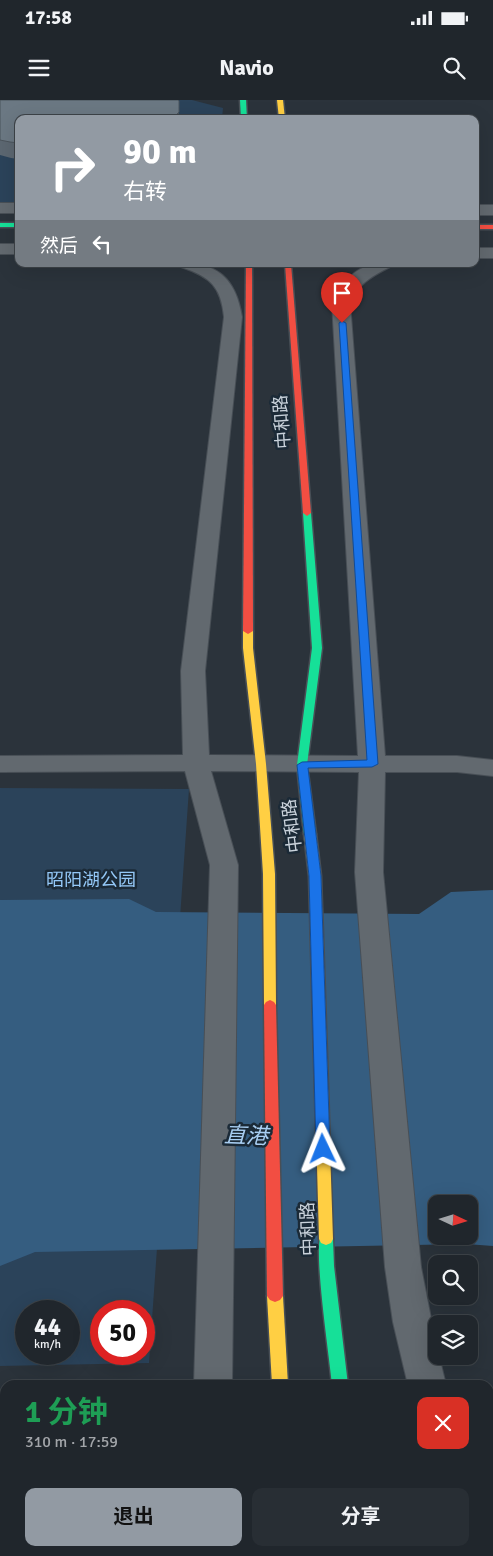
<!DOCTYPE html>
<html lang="zh">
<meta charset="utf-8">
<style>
body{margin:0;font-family:Signika,"Noto Sans SC",sans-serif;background:#282e34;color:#f1f3f6;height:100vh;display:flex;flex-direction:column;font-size:19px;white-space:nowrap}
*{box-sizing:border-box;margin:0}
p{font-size:16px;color:#a2a5a9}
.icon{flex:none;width:28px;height:28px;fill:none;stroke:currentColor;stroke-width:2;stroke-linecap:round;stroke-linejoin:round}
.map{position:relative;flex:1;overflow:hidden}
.details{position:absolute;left:0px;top:1280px;width:494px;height:176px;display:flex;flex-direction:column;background:#20262c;border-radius:15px 15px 0 0;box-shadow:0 5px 20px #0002,0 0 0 1px #3d4348}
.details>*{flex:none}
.guide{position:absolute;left:15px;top:15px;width:464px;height:152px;border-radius:10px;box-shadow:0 5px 20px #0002,0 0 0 1px #3d4348;background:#929aa3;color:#fff;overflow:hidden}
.needle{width:32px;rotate:94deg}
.buttons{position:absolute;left:428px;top:1095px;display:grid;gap:10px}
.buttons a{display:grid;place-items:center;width:50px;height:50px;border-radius:10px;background:#20262c;box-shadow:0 5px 20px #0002,0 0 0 1px #3d4348;font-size:25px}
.speed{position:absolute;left:15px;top:1200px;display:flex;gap:10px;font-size:25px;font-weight:700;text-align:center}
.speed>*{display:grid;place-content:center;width:65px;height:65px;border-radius:50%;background:#20262c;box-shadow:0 5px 20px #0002,0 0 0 1px #3d4348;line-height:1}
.speed small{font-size:12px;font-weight:400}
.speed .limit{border:8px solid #d22;background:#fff;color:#111}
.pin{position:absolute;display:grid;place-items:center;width:42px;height:42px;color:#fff;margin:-51px -21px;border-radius:50% 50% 50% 0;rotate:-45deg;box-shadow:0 0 5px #0007}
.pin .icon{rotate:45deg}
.me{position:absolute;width:55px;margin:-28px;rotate:358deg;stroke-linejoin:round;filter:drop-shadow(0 0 4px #0008)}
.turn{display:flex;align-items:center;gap:18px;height:105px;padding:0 25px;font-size:22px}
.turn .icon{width:65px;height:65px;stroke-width:2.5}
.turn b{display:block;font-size:35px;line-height:42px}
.then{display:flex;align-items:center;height:48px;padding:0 25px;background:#0003;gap:10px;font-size:19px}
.round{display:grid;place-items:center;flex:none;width:52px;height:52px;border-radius:10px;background:#282e34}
.overview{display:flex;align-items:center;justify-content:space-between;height:85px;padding:0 25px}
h1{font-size:30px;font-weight:700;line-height:38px;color:#1e9e55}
.button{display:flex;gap:10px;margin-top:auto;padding:10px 25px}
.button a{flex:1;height:58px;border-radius:10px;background:#929aa3;color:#111;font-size:20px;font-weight:700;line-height:58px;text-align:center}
.button a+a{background:#282e34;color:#f1f3f6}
.status{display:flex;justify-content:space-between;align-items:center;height:35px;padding:0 25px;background:#20262c;direction:ltr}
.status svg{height:14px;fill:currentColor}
header{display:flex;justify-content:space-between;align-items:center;height:65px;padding:0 25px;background:#20262c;font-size:22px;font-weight:700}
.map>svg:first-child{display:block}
.green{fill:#2b435a;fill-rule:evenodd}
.water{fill:#355d80;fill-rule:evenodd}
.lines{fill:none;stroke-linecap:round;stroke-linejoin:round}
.street-casing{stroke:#484f56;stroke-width:2}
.fast-casing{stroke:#484f56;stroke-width:3}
.slow-casing{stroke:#484f56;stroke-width:3}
.jam-casing{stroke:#484f56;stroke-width:3}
.street{fill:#62696f;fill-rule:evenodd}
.fast{fill:#16e098;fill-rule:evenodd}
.slow{fill:#ffcf43;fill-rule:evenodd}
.jam{fill:#f24e42;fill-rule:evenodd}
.wall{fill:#5c6771}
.shaded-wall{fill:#4b545c}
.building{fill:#6b7883;stroke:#4b545c}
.route{fill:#1a73e8;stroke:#114b97}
.labels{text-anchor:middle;stroke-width:5;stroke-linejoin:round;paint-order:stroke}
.street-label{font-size:18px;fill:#c9d2db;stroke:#1b2a37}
.park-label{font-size:18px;fill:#94c8f7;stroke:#1b2a37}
.near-water-label{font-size:22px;font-style:italic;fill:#a8cef2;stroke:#1b2a37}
</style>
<div class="status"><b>17:58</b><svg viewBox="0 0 49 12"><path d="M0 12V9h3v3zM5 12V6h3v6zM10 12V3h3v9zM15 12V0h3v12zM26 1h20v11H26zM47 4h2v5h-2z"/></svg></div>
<header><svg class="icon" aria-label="menu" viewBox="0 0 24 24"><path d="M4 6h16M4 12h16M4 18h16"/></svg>Navio<svg class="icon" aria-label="search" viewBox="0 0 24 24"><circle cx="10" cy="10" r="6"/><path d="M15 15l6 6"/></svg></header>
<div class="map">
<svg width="493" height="1456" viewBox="0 0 493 1456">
<rect width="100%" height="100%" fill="#2b333b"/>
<g class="green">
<polygon points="0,0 192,0 223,8 222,19 19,19 19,103 0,103"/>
<path d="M0,688L189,689L149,1263L0,1266ZM26,1211H69V1254H26ZM101,1211H144V1254H101Z"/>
</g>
<path class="water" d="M493,790V1146L466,1144L35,1152L0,1166V800L129,799L156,812L419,814L451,792ZM436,1104H469V1136H436Z"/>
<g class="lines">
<g class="street-casing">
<g id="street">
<rect x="0" y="103" width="19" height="10"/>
<rect x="475" y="105" width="18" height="10"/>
<rect x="0" y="144" width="19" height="10"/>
<rect x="475" y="148" width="18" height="10"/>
<path d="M179,164C217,161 236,179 242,217L205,571L209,655L358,656L332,203C346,175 360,162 392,164L390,167C372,176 358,184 350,203L385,656H457L493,660V676L457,672H385L383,772L421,1167L436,1244V1256H439L446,1285H408L393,1222L385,1167L355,772L359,672L211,671L238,765L232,1285H194L210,765L185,671L0,672V656L183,655L181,571L224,217C221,187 211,177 181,167Z"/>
<rect x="0" y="1315" width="5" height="36"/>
<rect x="489" y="1343" width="4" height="36"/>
<polygon points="178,1451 220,1451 219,1456 177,1456"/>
<rect x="434" y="1451" width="42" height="5"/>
</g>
</g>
<g class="fast-casing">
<g id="fast">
<polygon points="240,0 246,0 247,19 241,19"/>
<rect x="0" y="123" width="19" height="4"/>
<polygon points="307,410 311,413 322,548 307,665 316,734 310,738 304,734 297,665 312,548 303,413"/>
<path d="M326,1133L331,1135L333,1139L334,1166L348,1285H332C330,1261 313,1149 321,1135Z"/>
</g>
</g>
<g class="slow-casing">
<g id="slow">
<polygon points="277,0 283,0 285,19 279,19"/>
<polygon points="248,528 253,531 253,548 266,664 275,774 276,905 274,908 266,908 264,905 263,774 256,664 243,548 243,531"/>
<polygon points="310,730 316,734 321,776 333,1139 331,1143 326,1145 321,1143 319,1139 309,776 304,734"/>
<polygon points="275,1190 280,1192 283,1196 288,1285 272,1285 267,1196 270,1192"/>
<rect x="351" y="1451" width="18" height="5"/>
</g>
</g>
<g class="jam-casing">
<g id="jam">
<rect x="475" y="125" width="18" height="4"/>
<polygon points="246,164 252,164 253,531 248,534 243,531"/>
<polygon points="285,164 291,164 311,413 307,416 303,413"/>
<polygon points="270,900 274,902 276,905 283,1196 280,1200 275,1202 270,1200 267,1196 264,905 266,902"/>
<rect x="269" y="1451" width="18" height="5"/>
</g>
</g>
<use href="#street" class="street"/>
<use href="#fast" class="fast"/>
<use href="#slow" class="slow"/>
<use href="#jam" class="jam"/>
</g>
<polygon class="wall" points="0,0 179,19 19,19 19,59 11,58 0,55"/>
<polygon class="shaded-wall" points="179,1 179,19 172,19"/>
<polygon class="building" points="0,0 178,0 179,1 179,12 172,19 19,19 19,43 10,42 0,40"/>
<polygon class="route" points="342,221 346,223 378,664 372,667 308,668 321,776 330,1049 328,1053 323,1054 318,1053 316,1049 309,776 297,665 302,662 367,660 339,223"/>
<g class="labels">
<g class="street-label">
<text transform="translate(282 322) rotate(-94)" y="6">中和路</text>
<text transform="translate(292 726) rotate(-97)" y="6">中和路</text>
<text transform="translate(308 1129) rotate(-92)" y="6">中和路</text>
</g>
<g class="park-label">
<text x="91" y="786">昭阳湖公园</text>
</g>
<g class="near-water-label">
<text transform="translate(246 1035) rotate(2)" y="8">直港</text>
</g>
</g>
</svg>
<div class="buttons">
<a><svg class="needle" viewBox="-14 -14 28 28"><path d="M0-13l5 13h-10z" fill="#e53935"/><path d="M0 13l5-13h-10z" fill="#a2a5a9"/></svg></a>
<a><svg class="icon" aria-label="search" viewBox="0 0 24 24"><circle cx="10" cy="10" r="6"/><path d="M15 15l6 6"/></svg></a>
<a><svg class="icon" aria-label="layers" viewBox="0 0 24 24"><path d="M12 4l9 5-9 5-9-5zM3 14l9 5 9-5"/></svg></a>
</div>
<div class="speed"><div>44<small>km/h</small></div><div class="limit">50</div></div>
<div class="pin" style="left:342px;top:223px;background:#d93025"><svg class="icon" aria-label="arrive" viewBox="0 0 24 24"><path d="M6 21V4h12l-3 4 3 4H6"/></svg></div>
<svg class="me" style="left:323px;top:1049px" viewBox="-20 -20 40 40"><path d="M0-17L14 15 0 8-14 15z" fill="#1a73e8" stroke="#fff" stroke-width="4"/></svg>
<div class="guide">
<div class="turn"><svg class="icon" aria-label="right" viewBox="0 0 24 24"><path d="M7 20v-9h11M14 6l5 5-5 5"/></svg><div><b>90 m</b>右转</div></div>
<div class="then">然后<svg class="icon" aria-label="left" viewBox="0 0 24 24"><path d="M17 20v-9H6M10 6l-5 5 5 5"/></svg></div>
</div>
<section class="details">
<div class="overview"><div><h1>1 分钟</h1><p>310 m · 17:59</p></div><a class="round" style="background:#d93025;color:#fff"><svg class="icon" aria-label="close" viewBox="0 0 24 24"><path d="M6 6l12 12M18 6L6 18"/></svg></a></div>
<div class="button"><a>退出</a><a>分享</a></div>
</section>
</div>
